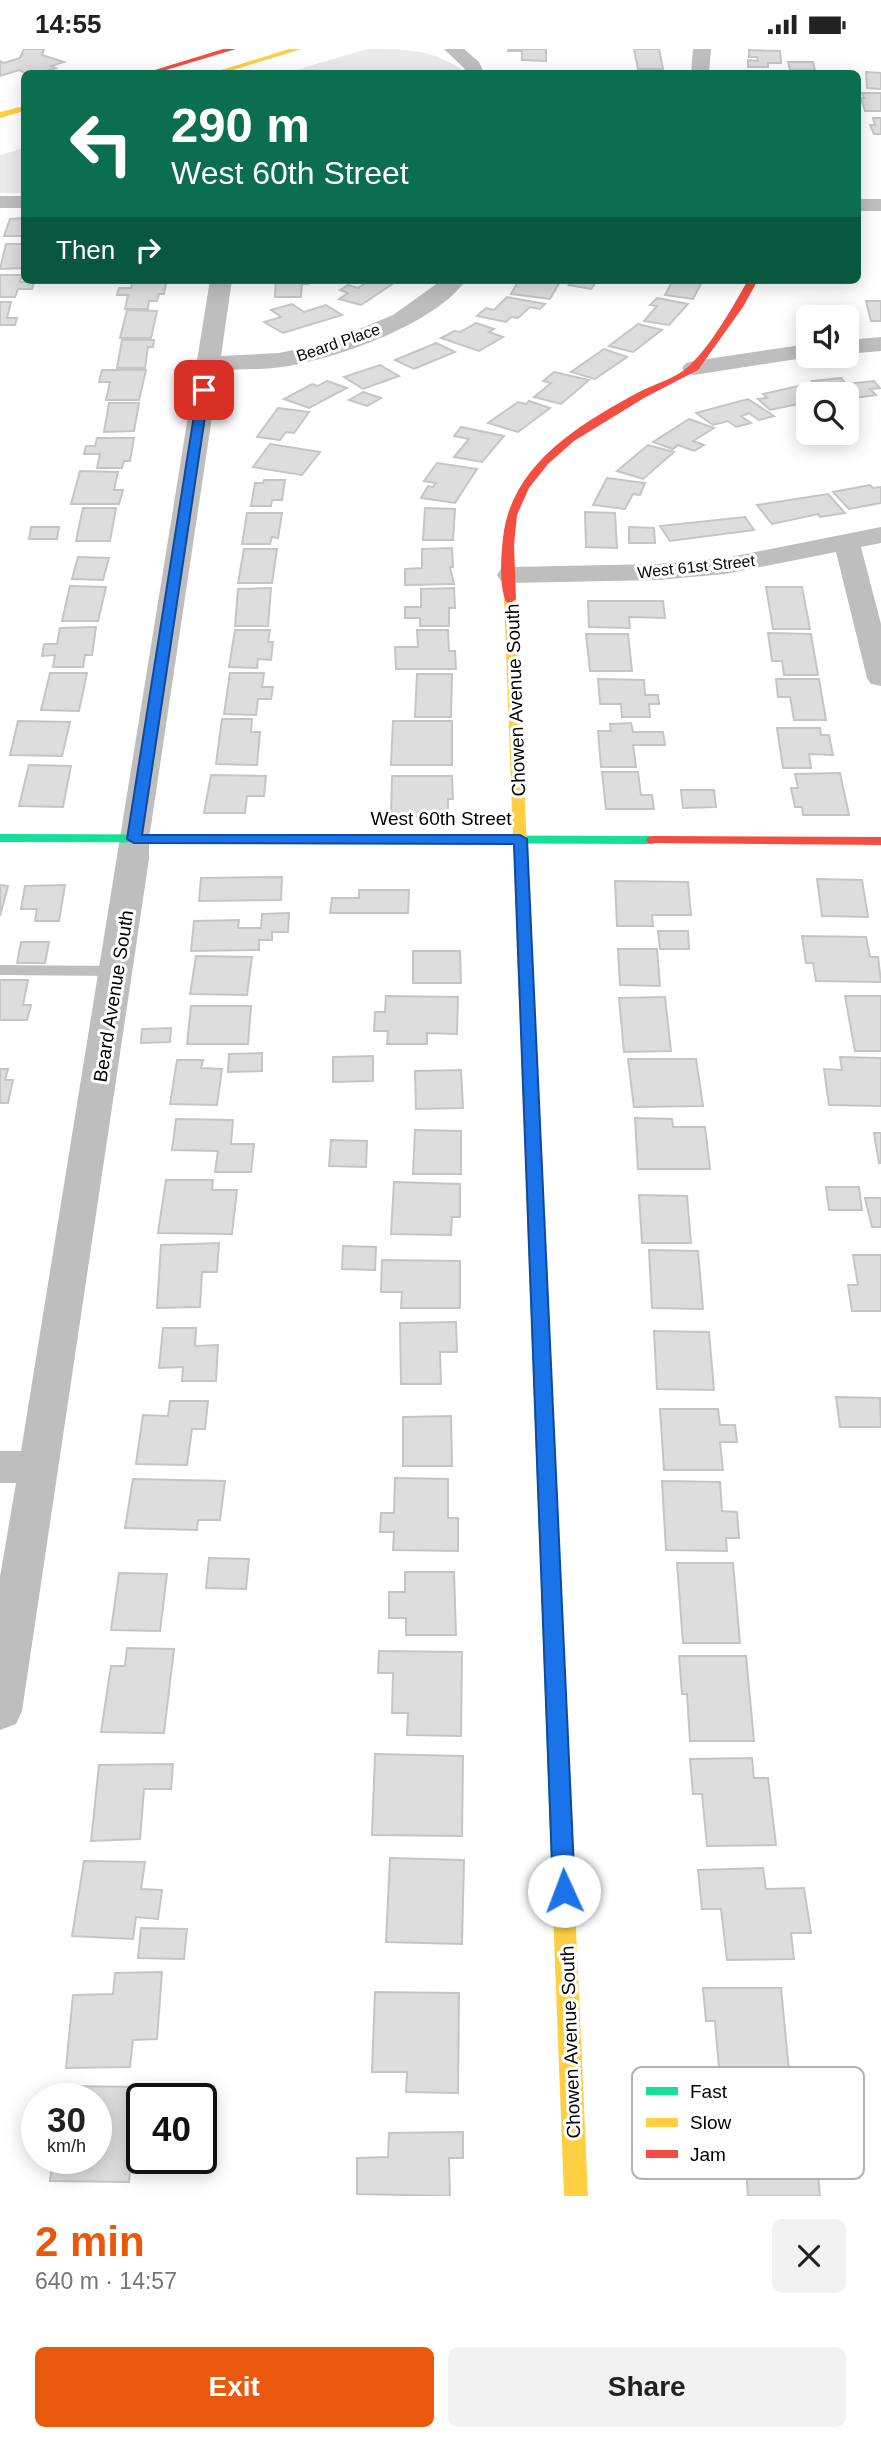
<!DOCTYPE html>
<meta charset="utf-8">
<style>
body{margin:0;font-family:Arial,sans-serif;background:#f2f2f2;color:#222;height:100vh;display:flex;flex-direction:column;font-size:26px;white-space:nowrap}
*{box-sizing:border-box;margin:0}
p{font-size:23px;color:#767676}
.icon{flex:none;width:38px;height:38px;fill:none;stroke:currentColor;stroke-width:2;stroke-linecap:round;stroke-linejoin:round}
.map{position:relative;height:2147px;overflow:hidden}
.sheet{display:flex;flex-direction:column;background:#fff;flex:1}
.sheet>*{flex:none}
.hud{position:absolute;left:21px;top:21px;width:840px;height:214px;border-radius:10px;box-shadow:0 4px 18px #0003;background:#0b6e4f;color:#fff;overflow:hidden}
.buttons{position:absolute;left:796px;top:256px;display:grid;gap:14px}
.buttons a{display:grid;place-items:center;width:63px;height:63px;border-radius:10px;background:#fff;box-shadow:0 4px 18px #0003;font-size:35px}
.speed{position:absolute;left:21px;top:2034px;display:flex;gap:14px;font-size:35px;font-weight:700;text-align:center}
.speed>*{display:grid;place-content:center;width:91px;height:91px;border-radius:50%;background:#fff;box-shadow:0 4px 18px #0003;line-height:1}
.speed small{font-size:18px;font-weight:400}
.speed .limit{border:4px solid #111;border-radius:10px;background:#fff;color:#111}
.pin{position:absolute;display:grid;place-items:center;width:60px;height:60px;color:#fff;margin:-30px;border-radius:14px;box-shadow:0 4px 10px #0006}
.me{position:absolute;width:77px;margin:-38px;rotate:358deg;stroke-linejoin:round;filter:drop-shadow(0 0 5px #0008)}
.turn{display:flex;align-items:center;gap:24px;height:147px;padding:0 35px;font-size:32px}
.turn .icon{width:91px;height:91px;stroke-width:2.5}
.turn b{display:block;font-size:49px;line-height:60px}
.then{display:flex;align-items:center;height:66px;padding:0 35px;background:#0003;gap:14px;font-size:26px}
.round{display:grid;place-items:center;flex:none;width:74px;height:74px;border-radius:10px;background:#f2f2f2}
.headline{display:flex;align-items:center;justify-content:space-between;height:119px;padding:0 35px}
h1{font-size:42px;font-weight:700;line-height:52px;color:#ea580c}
.primary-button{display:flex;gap:14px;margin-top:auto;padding:14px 35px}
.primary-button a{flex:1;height:80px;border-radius:10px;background:#ea580c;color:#fff;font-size:28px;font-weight:700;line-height:80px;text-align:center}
.primary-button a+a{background:#f2f2f2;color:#222}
.status{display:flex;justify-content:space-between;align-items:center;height:49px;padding:0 35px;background:#fff;direction:ltr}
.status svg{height:19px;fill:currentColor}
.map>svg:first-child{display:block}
.green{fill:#eaeaea}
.building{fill:#ddd;stroke:#c5c5c5;stroke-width:2}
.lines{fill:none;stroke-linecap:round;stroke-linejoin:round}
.lane{fill:#bebebe;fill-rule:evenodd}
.street{fill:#bebebe;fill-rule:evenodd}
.fast{fill:#16e098;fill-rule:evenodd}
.slow{fill:#ffcf43;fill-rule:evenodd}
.jam{fill:#f24e42;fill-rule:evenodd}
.route{fill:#1a73e8;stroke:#114b97;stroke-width:2}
.labels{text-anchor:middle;stroke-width:6;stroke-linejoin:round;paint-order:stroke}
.far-street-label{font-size:16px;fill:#000;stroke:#fff}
.street-label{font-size:19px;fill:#000;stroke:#fff}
.key{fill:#fff;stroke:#b2b2b2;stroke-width:2}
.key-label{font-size:19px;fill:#000}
</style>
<div class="status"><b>14:55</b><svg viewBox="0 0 49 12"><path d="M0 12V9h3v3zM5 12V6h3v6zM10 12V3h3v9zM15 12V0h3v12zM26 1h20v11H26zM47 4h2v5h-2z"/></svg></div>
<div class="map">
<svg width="881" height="2147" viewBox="0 0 881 2147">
<rect width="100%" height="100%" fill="#fff"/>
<g class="green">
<path d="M367,0C406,0 430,0 461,20V24H286Z"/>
<polygon points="24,99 24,144 0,144 0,106"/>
</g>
<g class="building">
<polygon points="24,0 44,0 42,6 64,13 51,17 56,19 39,24 25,24 19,21 0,27 0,12 4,14 20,9"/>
<polygon points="508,0 546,0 546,12 522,11 522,2 508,2"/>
<polygon points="634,0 659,0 663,20 638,20"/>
<polygon points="749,1 780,2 781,14 768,14 768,18 748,18 748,11 758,12 757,8 749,8"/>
<polygon points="788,13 813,13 815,21 790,21"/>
<polygon points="866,23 881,24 881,40 867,39"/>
<polygon points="862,44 881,44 881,62 865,62 861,49 864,49"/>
<polygon points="873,69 881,69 881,85 874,85 870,76 875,76"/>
<polygon points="24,169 24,187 4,187 10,170"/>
<polygon points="6,195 24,195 24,219 0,220"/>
<polygon points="0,226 22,226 20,233 34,233 32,240 18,240 15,248 0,248"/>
<polygon points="276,231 308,231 308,235 302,235 301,248 275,248"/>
<polygon points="370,231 397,232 361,256 339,250 348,244 340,241 348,236 358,239"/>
<polygon points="519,231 561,231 550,250 511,245"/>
<polygon points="574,231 598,231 591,240 569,236"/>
<polygon points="673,231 703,231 693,250 665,246"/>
<polygon points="132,234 166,234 164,245 159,245 157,252 149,252 148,260 125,260 128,246 117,246 119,239 131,239"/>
<polygon points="507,248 545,255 540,260 530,258 518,269 511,268 506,273 477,267 486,259 494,261"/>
<polygon points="657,249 688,255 669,276 644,272 657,257 650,256"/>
<polygon points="866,252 881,252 881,272 871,272"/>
<polygon points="0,253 11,253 7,269 17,269 15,276 0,276"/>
<polygon points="292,255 304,263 326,256 342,266 283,284 264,273 281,268 271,261"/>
<polygon points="127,261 157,262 151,289 120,289"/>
<polygon points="476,274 494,280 489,283 503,288 479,302 441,289 454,282 460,283"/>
<polygon points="638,275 662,281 633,303 609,297"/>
<polygon points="122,291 154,291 153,298 148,298 145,319 117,319"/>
<polygon points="436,294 455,303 414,320 395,311"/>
<polygon points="604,300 627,308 595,330 571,323"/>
<polygon points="380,316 399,327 363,340 344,328"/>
<polygon points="102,321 146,321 139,351 106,351 110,333 99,333"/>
<polygon points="554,323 589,331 561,355 534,348 551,334 543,332"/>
<polygon points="841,329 846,335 874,332 880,339 870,340 876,346 847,350 847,345 822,345 812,332"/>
<polygon points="327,332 347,339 309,359 284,350 312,335 318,337"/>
<polygon points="803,336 814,345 808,345 808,353 770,361 758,350 767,349 763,345"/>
<polygon points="363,343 381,349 367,357 349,351"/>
<polygon points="748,350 774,367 759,371 749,364 741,367 751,374 736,378 728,372 713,376 696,364"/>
<polygon points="529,352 550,359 518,383 488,374 518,353 526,355"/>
<polygon points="109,354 139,354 134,382 104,383"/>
<polygon points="278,359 309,363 294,384 286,383 280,391 257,388"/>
<polygon points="689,370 714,379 693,392 704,396 694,402 678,396 673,400 653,393"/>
<polygon points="461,378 504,387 482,413 454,408 469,390 454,387"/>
<polygon points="97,389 134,389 130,412 124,412 122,419 97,419 100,405 84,405 86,397 95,397"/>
<polygon points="270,395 320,403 302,426 253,418"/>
<polygon points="648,396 674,403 643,430 617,422"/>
<polygon points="437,414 477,420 455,454 421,449 428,437 433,438 436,434 424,432"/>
<polygon points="80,422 118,423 114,441 123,441 119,455 71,455"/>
<polygon points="607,429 645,434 640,446 633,445 625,460 593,456"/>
<polygon points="264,431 285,431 282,451 272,451 271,457 251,457 255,434 263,434"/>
<polygon points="870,436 873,439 881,438 881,454 849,460 833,443"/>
<polygon points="828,445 845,464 820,468 818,465 772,475 757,456"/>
<polygon points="83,459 116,459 110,492 76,492"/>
<polygon points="425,459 455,460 453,491 423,491"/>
<polygon points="585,463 615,464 617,499 586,498"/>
<polygon points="247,464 282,464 278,489 272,488 270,495 242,495"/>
<polygon points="745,468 754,481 670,492 660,477"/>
<polygon points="31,478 59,478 57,490 29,490"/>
<polygon points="629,478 654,479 655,494 629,494"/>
<polygon points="452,499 453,518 450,518 454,535 405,536 405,520 422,519 422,500"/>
<polygon points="244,500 277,500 272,534 238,534"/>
<polygon points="78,508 109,509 103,531 72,530"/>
<polygon points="70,537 106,538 98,572 62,572"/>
<polygon points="766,538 802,538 810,580 773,580"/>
<polygon points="271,539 268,577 235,577 238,540"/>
<polygon points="454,539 455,559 449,559 449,577 420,577 420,569 405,569 405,558 421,558 421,540"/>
<polygon points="588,552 663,552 665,569 629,568 630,579 589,578"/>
<polygon points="96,578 92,606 85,606 83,618 53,618 55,606 42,607 44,595 57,595 60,579"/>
<polygon points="235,581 270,581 268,593 273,593 271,611 258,610 257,619 229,618"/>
<polygon points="417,581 448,581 449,602 455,602 456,620 396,620 395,598 418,598"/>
<polygon points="768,584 811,585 818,626 784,626 782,612 772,612"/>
<polygon points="586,585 628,585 632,622 590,622"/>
<polygon points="50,624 87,624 79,662 41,661"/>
<polygon points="230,624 264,624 262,638 273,638 271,650 258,650 256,666 224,665"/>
<polygon points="417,625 452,625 451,668 415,668"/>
<polygon points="598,630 644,631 645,646 658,646 659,655 649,655 650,668 622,668 621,655 600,655"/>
<polygon points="776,630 819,630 826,671 794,671 790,648 778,648"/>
<polygon points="222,670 252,670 251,683 260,683 257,716 216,715"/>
<polygon points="18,672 70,673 62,707 10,706"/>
<polygon points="393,672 452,672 452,716 391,716"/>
<polygon points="631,674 633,683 663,683 665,696 633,696 636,718 601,718 598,682 611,682 610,675"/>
<polygon points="777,679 820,679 821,686 829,686 833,706 809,705 811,719 783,719"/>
<polygon points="29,716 71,717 63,758 19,757"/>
<polygon points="602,723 638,723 641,746 652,746 654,760 606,760"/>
<polygon points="840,724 849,766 803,766 802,758 795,758 791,739 798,739 795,725"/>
<polygon points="211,726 266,727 264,747 247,747 245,764 204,764"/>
<polygon points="392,727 452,727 453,750 448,750 448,763 419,763 419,768 391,768"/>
<polygon points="681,741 714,741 716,758 683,759"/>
<polygon points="282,828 281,851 199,852 201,829"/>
<polygon points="817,830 862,831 868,868 822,867"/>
<polygon points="615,832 688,833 691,866 652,866 653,877 617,877"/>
<polygon points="0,836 8,837 0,867"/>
<polygon points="65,836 59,872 35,872 37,860 21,860 25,837"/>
<polygon points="359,841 409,841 408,864 330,864 332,849 359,849"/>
<polygon points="289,864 288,883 272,883 272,891 259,891 259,901 191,902 194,872 239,871 238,879 261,879 262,865"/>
<polygon points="658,882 688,882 689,900 660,900"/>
<polygon points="802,887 866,888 870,908 878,908 881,933 816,932 813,914 806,914"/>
<polygon points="21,893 49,893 45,914 17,914"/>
<polygon points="618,900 657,900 660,937 620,936"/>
<polygon points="413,902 460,902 461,934 413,934"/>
<polygon points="196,907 252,908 247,946 190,945"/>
<polygon points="0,931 28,931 23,956 31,956 27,971 0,971"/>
<polygon points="386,947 458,948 457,985 427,984 427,995 387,995 388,982 374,982 375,963 385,963"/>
<polygon points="845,947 881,947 881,1002 855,1002"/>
<polygon points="665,948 671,1002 624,1003 619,949"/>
<polygon points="191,957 251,957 248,995 187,995"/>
<polygon points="171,979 170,993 141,994 142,980"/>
<polygon points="262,1004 262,1022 228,1023 229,1005"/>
<polygon points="373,1007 373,1032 333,1033 333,1008"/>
<polygon points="840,1008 881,1009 881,1057 829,1056 824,1020 842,1021"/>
<polygon points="628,1010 696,1010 703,1057 634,1058"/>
<polygon points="177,1011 203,1011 201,1019 222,1020 217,1056 170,1055"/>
<polygon points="0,1020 8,1020 5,1031 13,1031 8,1054 0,1054"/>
<polygon points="461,1021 463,1059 416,1060 415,1022"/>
<polygon points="635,1069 672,1070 673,1078 705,1078 710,1120 638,1120"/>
<polygon points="176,1070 233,1071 231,1095 254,1095 251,1123 215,1123 218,1102 172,1101"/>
<polygon points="415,1081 461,1082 461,1125 413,1125"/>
<polygon points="874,1084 881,1084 881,1114 879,1114"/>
<polygon points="331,1091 367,1092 366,1118 329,1117"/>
<polygon points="166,1131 213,1131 212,1141 237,1141 232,1185 158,1184"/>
<polygon points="394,1133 460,1135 460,1168 452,1168 451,1186 391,1185"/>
<polygon points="826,1138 859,1138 862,1161 829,1161"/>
<polygon points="639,1146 687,1147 691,1194 642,1194"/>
<polygon points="865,1149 881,1149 881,1178 872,1178"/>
<polygon points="219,1194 217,1223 202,1223 200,1258 157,1259 161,1196"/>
<polygon points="343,1197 376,1198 375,1221 342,1220"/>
<polygon points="649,1201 698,1202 703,1260 652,1259"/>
<polygon points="853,1206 881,1206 881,1262 852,1262 848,1236 858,1236"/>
<polygon points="382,1211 460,1212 460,1259 401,1259 402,1243 381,1243"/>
<polygon points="456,1273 457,1303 440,1303 441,1335 401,1335 400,1274"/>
<polygon points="163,1279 196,1279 195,1297 218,1296 216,1332 182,1332 183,1318 159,1319"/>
<polygon points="654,1282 709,1283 714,1341 657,1340"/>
<polygon points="836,1348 880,1349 881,1378 840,1378"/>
<polygon points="170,1352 208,1352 205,1380 192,1380 187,1416 136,1415 143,1366 168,1367"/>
<polygon points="660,1360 718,1360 720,1376 735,1376 737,1393 720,1393 723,1421 664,1421"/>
<polygon points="451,1367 452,1417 403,1417 403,1368"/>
<polygon points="395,1429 448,1430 448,1469 458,1469 458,1502 393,1501 394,1483 380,1483 381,1464 394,1464"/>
<polygon points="133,1430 225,1432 220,1471 198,1471 197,1481 125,1479"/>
<polygon points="662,1432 720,1433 722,1462 737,1463 739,1489 726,1489 727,1502 666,1501"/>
<polygon points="209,1509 249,1510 246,1540 206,1539"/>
<polygon points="677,1514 733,1514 740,1594 683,1594"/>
<polygon points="405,1523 454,1523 456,1586 406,1586 406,1569 389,1569 389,1543 405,1543"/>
<polygon points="119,1524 167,1525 160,1582 111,1581"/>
<polygon points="127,1599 174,1600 164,1684 101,1683 111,1617 125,1617"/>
<polygon points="379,1602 462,1603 461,1687 407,1686 408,1664 392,1664 393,1624 378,1624"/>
<polygon points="679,1607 746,1607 754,1692 690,1692 687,1645 682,1645"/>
<polygon points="375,1705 463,1707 462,1787 372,1786"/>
<polygon points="752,1709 754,1729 768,1729 776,1796 707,1797 702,1745 693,1745 690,1710"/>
<polygon points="173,1715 171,1740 144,1740 140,1790 91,1792 99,1716"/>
<polygon points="390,1809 464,1811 462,1895 386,1893"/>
<polygon points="84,1812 145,1813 141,1840 162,1841 158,1870 136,1868 133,1890 72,1887"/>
<polygon points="763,1819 766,1840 804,1839 811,1884 791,1884 794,1910 727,1911 721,1860 702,1860 698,1821"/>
<polygon points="141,1879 187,1880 184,1910 138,1909"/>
<polygon points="162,1923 157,1990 133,1991 130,2018 66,2019 73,1946 113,1945 115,1924"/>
<polygon points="703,1939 781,1939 790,2032 720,2031 715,1972 706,1972"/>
<polygon points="375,1943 459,1944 458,2044 406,2043 407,2023 372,2023"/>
<polygon points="63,2037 139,2038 129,2133 50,2132 53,2109 96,2109 96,2049 61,2049"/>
<polygon points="717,2055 790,2056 793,2081 814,2081 820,2147 748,2147 745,2107 720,2106"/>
<polygon points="463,2083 463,2109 449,2109 450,2147 357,2145 357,2109 388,2108 389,2084"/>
</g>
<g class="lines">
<polygon class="lane" points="0,916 116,917 124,922 116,927 0,926"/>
<g class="street">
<polygon points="444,0 464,0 479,13 484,24 466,24 464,19"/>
<polygon points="693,0 711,0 709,24 691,24"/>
<rect x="0" y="147" width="24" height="12"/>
<rect x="858" y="150" width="23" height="12"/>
<path d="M210,231H232L221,307L279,304L323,295L393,266L442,231H466C435,275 340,308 289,317C266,321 242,320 219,321L149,790V810L22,1662L16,1675L0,1681V1528L16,1434H0V1402H21Z"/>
<polygon points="881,288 881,302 847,305 847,291"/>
<polygon points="808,295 808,306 816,307 694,326 686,324 682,319 686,314 694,312"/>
<polygon points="881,478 881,494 861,498 881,575 881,637 871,635 867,629 836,503 725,525 658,531 510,534 501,532 497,526 501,520 510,518 658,515 725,509"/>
</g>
<g class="fast">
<polygon points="0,785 653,787 660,791 653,795 0,793"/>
<polygon points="535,1155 543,1161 574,1836 570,1843 563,1846 556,1843 552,1836 527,1161"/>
</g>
<g class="slow">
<polygon points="289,0 302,0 223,24 212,24"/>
<polygon points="24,57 24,62 0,69 0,63"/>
<polygon points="510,546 516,550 543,1161 535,1167 527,1161 504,550"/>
<polygon points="563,1826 570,1829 574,1836 588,2147 564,2147 552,1836 556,1829"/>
</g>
<g class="jam">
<polygon points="223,0 236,0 156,24 145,24"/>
<path d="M748,231H758L743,258L698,321L644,349L574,392L548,415L529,439L517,466L514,496L516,550L510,554L506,553C499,536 501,507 503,489C511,415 580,375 639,343C655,335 679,328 691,315C712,295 734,256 748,231Z"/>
<polygon points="653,787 881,788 881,796 648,794 646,791 648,788"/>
</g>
</g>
<polygon class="route" points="204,338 209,341 142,786 520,786 527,790 575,1842 571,1849 564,1852 556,1849 553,1842 514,795 134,794 127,790 198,341"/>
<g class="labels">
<g class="far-street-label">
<text transform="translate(338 293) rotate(-19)" y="6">Beard Place</text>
<text transform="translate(696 517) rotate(-6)" y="6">West 61st Street</text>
</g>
<g class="street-label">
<text transform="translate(515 651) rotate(-92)" y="7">Chowen Avenue South</text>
<text x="441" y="776">West 60th Street</text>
<text transform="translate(113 947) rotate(-81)" y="7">Beard Avenue South</text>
<text transform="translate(570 1993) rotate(-92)" y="7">Chowen Avenue South</text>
</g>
</g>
<rect x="632" y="2018" width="232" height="112" rx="10" class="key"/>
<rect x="646" y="2038" width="32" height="8" fill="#16e098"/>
<rect x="646" y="2069" width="32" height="9" fill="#ffcf43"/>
<rect x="646" y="2101" width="32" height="8" fill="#f24e42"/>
<g class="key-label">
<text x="690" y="2049">Fast</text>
<text x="690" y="2080">Slow</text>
<text x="690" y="2112">Jam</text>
</g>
</svg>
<div class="buttons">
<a><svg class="icon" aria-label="sound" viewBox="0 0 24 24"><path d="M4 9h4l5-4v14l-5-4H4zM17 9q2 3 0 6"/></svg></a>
<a><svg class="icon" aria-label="search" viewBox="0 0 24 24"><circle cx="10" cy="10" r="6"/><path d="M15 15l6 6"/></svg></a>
</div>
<div class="speed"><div>30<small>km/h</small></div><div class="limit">40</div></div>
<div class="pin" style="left:204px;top:341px;background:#d93025"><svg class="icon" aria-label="arrive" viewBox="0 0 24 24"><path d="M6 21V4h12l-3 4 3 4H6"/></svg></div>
<svg class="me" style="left:564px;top:1842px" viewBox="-20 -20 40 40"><circle r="19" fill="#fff"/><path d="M0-13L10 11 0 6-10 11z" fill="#1a73e8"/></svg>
<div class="hud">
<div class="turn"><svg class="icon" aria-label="left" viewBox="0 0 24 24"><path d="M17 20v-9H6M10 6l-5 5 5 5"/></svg><div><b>290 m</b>West 60th Street</div></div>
<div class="then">Then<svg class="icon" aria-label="right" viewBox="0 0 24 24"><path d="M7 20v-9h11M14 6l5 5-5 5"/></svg></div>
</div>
</div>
<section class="sheet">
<div class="headline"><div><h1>2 min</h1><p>640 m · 14:57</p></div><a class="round"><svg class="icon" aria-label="close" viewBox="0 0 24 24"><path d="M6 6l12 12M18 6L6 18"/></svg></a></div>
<div class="primary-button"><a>Exit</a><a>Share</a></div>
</section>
